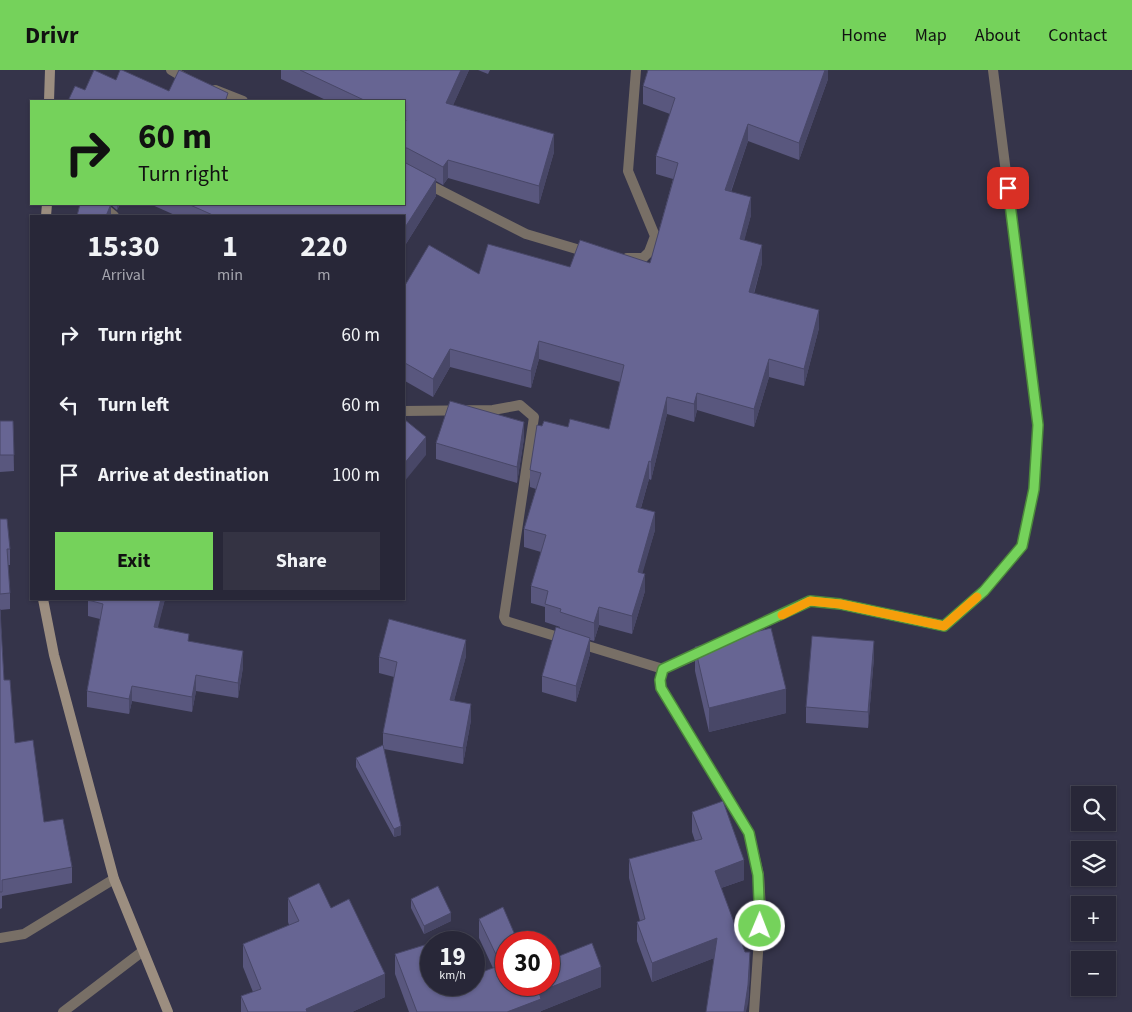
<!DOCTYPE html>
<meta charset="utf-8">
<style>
body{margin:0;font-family:"Source Sans 3",sans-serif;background:#343343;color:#f1f3f6;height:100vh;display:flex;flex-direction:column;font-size:19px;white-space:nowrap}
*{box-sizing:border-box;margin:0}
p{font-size:16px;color:#a5a5ae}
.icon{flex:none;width:28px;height:28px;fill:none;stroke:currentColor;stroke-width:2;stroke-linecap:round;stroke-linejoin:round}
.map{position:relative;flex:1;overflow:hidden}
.side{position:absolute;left:30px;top:145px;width:375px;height:385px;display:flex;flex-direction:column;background:#282738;border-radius:0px;box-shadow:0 1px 4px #0004,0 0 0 1px #444453}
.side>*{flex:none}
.banner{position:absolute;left:30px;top:30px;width:375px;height:105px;border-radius:0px;box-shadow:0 1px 4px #0004,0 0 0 1px #444453;background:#75d25b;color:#111;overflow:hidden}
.controls{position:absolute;left:1071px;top:716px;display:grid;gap:10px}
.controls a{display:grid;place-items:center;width:45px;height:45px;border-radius:0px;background:#282738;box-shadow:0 1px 4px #0004,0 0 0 1px #444453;font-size:25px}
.speed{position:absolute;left:420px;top:861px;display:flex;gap:10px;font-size:25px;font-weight:700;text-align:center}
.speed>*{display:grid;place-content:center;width:65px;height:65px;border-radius:50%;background:#282738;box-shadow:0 1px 4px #0004,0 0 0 1px #444453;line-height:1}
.speed small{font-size:12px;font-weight:400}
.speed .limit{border:8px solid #d22;background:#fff;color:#111}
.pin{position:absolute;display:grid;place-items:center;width:42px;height:42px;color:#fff;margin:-21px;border-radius:10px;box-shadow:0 2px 8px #0006}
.me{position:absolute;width:55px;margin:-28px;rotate:1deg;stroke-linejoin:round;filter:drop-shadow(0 0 4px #0008)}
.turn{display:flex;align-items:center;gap:18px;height:105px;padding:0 25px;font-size:22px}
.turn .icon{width:65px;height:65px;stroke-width:2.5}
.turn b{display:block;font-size:35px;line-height:42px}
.eta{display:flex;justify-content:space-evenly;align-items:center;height:85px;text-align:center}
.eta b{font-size:30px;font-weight:700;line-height:35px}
.primary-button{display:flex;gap:10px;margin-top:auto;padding:10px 25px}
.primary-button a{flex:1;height:58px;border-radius:0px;background:#75d25b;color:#111;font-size:20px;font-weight:700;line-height:58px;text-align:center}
.primary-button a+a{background:#343343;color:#f1f3f6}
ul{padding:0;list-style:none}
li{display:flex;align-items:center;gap:15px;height:70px;padding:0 25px}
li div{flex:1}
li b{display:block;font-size:19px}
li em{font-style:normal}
header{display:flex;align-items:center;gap:30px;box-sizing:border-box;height:70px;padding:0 25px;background:#75d25b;color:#111}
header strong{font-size:24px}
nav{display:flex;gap:28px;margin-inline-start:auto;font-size:18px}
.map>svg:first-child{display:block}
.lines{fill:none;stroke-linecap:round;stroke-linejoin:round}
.street{stroke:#786f66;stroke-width:10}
.secondary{stroke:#9c8e80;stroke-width:10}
.wall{fill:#59577e}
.shaded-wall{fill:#484767}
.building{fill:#676593;stroke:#484767}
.route-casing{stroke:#4c883b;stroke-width:12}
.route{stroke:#75d25b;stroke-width:9}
.slow{stroke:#f59e0b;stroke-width:9}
</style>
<header>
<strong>Drivr</strong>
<nav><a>Home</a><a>Map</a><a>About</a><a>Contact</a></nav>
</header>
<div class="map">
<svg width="1132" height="942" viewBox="0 0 1132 942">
<rect width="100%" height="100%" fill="#35344a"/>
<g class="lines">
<g class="street">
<polyline points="171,0 188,10"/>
<polyline points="215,20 243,31"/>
<polyline points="404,102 526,164 590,183"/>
<polyline points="99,134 114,146"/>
<polyline points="627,188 643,188 649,182 655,166 628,101 636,0"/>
<polyline points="404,341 493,340 520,335 534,347 504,547 506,551 663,599"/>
<polyline points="724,572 811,531 839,534 944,556 984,521 1022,476 1034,419 1038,355 993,0"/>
<polyline points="706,581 663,599 660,609 661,618 749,763 759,805 761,839 754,942"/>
<polyline points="0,868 24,864 114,809"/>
<polyline points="63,942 143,881"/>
</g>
<g class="secondary">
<polyline points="49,31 50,0"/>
<polyline points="46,146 47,134"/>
<polyline points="43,529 54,585 114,809 168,942"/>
</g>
</g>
<g class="wall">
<polygon points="281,0 469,0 453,35 554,82 539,134 448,108 443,115 436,111 436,126 404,177 404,146 177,146 150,134 404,134 404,31 328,31 281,9"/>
<polygon points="478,0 490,0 488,4"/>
<polygon points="828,0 828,9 799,90 748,71 731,122 751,145 744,170 762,193 754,224 819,258 804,316 769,307 754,357 697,340 694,352 667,344 651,410 649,409 641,438 655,460 642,503 645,521 632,564 599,555 594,571 590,570 590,584 576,632 542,622 542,606 560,557 545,552 545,537 531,533 531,516 541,482 524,477 524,459 536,419 530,417 530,400 542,356 609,359 620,312 539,289 531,318 450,297 433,327 405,311 404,314 404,217 479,204 570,197 650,193 673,109 656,104 656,86 670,44 643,34 643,16"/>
<polygon points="80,134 120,134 117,140 111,135 111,146"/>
<polygon points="0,351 13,351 14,401 0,402"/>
<polygon points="524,368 517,413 436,389 436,373"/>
<polygon points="0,449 10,479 10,495 8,495 10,523 10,539 0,540 4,610 15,673 44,752 72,797 72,813 2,826 2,838 0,839"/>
<polygon points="88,529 165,529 157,558 189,572 243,597 238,628 196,621 192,642 132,631 129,644 87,637 87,621 100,549 88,546"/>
<polygon points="695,577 786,643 709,662 695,601"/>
<polygon points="466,586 454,630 471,650 463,694 384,679 401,765 394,767 356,697 356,688 383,676 383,663 394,607 379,603 379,587"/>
<polygon points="874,587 868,658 806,653 806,637"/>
<polygon points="692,742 744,810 721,818 750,902 748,934 714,888 652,912 637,871 637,852 640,851 629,808 629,789 695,771 692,762"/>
<polygon points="288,828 331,838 385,927 352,942 241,942 241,926 253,922 243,897 243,874 289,855 288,852"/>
<polygon points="411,829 451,851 424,864 411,838"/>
<polygon points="503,837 506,915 601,917 541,941 541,942 409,942 395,904 395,884 445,916 493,898 479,868 479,849"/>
</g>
<g class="shaded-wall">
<polygon points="461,0 469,0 446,51 446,33"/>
<polygon points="825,0 828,0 828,9 799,90 799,73"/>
<polygon points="748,54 748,71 725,138 725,120"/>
<polygon points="554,64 554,82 539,134 539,116"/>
<polygon points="448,90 448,108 443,115 443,97"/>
<polygon points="436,109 436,126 404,177 404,159"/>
<polygon points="751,127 751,145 740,187 740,169"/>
<polygon points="111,134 111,146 106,146"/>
<polygon points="117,134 120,134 117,140"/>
<polygon points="762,175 762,193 749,240 749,222"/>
<polygon points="819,240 819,258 804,316 804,299"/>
<polygon points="539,271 539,289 531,318 531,301"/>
<polygon points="450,279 450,297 433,327 433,309"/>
<polygon points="769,289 769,307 754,357 754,339"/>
<polygon points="405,293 405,311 404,314 404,296"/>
<polygon points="697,323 697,340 694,352 694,334"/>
<polygon points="667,327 667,344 651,410 651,392"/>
<polygon points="524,352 524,368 517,413 517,397"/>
<polygon points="426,367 426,385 404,412 404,394"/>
<polygon points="649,391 649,409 636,455 636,437"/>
<polygon points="655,442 655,460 638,519 638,502"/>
<polygon points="645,504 645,521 632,564 632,546"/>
<polygon points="161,529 165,529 154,573 154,557"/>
<polygon points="599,537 599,555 594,571 594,553"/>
<polygon points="590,568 590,584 576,632 576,616"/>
<polygon points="466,570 466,586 450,646 450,630"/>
<polygon points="874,571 874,587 868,658 868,642"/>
<polygon points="243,581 243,597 238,628 238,613"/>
<polygon points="196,605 196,621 192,642 192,627"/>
<polygon points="132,616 132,631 129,644 129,629"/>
<polygon points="786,619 786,643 709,662 709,638"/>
<polygon points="471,634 471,650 463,694 463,678"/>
<polygon points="401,756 401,765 394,767 394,759"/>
<polygon points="744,790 744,810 715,820 715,801"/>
<polygon points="451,843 451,851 424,864 424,856"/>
<polygon points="717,868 717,887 652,912 652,893"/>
<polygon points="750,882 750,902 748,934 746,942 744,942"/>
<polygon points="601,897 601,917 541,941 541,942 507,942 539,922"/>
<polygon points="385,904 385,927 352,942 306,942 306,939"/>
</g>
<g class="building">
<polygon points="94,0 116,10 120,0 122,0 169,21 179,0 228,23 226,29 230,31 68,31 75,16 85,20"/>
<polygon points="300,0 461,0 446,33 554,64 539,116 448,90 443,97 407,78 404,78 404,56 406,50 404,49 404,31 366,31"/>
<polygon points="648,0 825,0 799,73 748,54 725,120 751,127 740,169 762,175 749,222 819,240 804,299 769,289 754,339 697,323 694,334 667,327 651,392 649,391 636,437 655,442 638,502 645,504 632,546 599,537 594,553 560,542 561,539 545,534 548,521 531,516 546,465 524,459 541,403 530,400 537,355 542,356 544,351 568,357 570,349 609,359 624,295 539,271 531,301 450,279 433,309 405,293 404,296 404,217 429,175 479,204 488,174 570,197 580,170 650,193 678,93 656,86 675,28 643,16"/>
<polygon points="404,92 436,109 404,159 404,146 215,146 188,134 404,134"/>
<polygon points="80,134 111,134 106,146 77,146"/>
<polygon points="450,331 524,352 517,397 436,373"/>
<polygon points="404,349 426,367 404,394"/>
<polygon points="0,351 13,351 14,385 0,385"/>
<polygon points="0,449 7,449 10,479 7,479 10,523 0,524"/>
<polygon points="88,529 161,529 154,557 189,564 188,571 243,581 238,613 196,605 192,627 132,616 129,629 87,621 103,534 88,530"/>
<polygon points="0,539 4,610 10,610 15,673 33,670 44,752 63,749 72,797 2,810 2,822 0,822"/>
<polygon points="389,549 466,570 450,630 471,634 463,678 383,663 397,592 379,587"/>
<polygon points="556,557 590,568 576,616 542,606"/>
<polygon points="771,558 786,619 709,638 695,577"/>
<polygon points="812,566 874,571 868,642 806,637"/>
<polygon points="383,675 401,756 394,759 356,688"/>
<polygon points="723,731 744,790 715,801 745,882 750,882 748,915 744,942 706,942 717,868 652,893 637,852 645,849 629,789 702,769 692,742"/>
<polygon points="319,813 331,838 349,829 385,904 306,939 307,942 248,942 241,926 261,919 243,874 299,851 288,828"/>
<polygon points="438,816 451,843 424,856 411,829"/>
<polygon points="503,837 518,872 506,872 506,915 549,915 549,890 592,873 601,897 539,922 541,929 507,942 417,942 395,884 431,873 431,915 445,915 445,916 449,915 474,915 474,905 501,895 479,849"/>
</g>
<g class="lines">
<g class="route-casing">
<polyline id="route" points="760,856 758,805 749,763 661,618 660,610 663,599 810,531 840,534 944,556 984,521 1022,476 1034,419 1038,355 1008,118"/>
</g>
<use href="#route" class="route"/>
<polyline class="slow" points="782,545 810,531 840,534 944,556 977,527"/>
</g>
</svg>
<div class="controls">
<a><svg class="icon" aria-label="search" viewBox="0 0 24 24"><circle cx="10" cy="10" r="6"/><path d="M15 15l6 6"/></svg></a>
<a><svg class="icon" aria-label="layers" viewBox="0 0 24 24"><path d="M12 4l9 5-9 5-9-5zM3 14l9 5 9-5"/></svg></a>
<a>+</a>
<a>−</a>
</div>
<div class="speed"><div>19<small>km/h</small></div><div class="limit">30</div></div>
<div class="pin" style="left:1008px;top:118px;background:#d93025"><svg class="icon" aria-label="arrive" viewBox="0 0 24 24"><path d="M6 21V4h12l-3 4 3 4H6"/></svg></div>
<svg class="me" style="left:760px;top:856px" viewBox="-20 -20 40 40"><circle r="17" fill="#75d25b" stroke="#fff" stroke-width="3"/><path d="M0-11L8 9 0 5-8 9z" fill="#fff"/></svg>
<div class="banner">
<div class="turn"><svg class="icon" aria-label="right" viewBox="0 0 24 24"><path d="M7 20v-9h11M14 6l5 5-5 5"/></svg><div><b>60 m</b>Turn right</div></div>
</div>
<section class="side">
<div class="eta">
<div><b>15:30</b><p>Arrival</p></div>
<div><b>1</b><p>min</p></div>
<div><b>220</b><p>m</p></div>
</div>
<ul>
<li><svg class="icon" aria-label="right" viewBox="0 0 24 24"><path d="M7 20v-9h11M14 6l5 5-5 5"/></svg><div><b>Turn right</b></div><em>60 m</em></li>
<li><svg class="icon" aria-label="left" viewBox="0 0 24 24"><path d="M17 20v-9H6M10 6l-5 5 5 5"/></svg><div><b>Turn left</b></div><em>60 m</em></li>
<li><svg class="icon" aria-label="arrive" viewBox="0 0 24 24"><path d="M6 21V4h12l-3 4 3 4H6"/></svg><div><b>Arrive at destination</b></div><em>100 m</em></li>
</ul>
<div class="primary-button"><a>Exit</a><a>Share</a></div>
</section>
</div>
